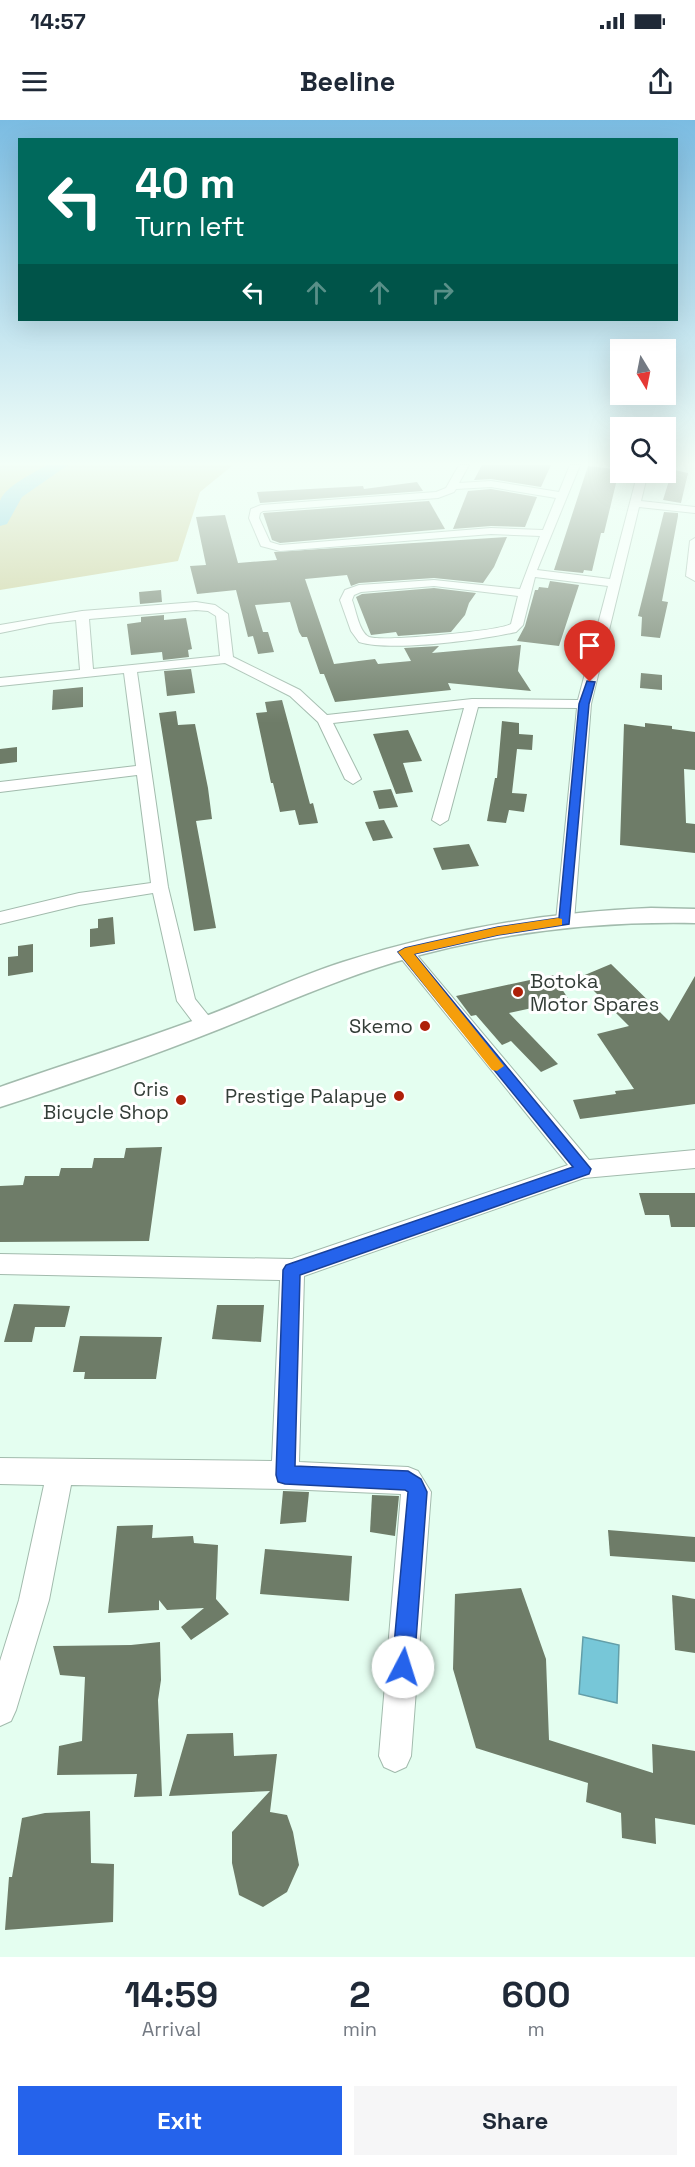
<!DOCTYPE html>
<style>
body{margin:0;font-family:"Space Grotesk",sans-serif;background:#f6f6f7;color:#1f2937;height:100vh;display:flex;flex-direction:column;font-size:22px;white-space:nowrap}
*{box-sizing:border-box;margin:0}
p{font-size:20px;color:#747a83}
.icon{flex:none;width:33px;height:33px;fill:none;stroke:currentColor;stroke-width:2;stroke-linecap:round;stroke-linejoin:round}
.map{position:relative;height:1837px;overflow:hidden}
.sheet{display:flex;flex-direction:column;background:#fff;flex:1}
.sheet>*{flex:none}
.hud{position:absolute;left:18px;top:18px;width:660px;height:183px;border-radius:0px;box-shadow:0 6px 24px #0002;background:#00695c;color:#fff;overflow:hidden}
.needle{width:39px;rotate:170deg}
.controls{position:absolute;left:610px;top:219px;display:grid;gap:12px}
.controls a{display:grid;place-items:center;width:66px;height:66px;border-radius:0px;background:#fff;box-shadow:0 6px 24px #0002;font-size:30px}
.pin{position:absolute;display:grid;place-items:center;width:51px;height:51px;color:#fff;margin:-62px -26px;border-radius:50% 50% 50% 0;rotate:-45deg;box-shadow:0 0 6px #0007}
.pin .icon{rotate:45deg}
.me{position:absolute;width:66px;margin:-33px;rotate:5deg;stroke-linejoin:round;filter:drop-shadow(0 0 4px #0008)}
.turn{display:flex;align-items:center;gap:21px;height:126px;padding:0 18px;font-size:27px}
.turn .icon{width:78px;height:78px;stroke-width:2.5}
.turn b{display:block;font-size:42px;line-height:51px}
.lanes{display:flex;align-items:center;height:57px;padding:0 18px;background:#0003;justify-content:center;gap:30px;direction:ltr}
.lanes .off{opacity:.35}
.eta{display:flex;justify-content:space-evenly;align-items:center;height:102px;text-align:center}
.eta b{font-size:36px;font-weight:700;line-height:42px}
.action{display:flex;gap:12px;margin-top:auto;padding:12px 18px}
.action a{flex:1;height:69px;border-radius:0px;background:#2563eb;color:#fff;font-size:24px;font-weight:700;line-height:69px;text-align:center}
.action a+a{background:#f6f6f7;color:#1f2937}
.status{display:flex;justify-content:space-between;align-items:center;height:42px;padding:0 30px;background:#fff;direction:ltr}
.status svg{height:16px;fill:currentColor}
header{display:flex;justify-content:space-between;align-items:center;height:78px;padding:0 18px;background:#fff;font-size:27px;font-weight:700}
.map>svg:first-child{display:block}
.green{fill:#cacc94}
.water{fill:#77c7d8;stroke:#639ea8;stroke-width:1.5}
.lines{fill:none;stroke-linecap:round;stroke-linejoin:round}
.river{fill:#77c7d8;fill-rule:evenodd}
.building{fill:#6e7c68}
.minor-casing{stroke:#a2bbad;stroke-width:2}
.tertiary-casing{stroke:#a2bbad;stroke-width:3}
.minor{fill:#fff;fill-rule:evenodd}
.tertiary{fill:#fff;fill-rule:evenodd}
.route{fill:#2563eb;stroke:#184099;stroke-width:1.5}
.slow{fill:#f59e0b}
.poi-dot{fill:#ae1f08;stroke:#fff;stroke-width:2}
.labels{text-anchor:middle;stroke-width:6;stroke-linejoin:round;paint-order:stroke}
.poi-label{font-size:20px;fill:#333d37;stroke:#fff;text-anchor:end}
</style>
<div class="status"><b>14:57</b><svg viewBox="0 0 49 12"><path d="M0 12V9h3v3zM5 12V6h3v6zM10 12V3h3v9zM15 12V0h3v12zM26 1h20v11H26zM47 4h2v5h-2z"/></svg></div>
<header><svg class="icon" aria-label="menu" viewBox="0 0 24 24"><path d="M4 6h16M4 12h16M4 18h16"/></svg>Beeline<svg class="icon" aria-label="share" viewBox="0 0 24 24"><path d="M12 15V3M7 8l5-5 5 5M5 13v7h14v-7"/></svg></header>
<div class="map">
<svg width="695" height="1837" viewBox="0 0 695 1837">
<rect width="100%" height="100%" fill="#e4fef0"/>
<polygon class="green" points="0,345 233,345 200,372 178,441 0,470"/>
<polygon class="water" points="583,1517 619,1525 617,1583 579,1574"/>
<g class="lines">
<path class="river" d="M47,345H68L22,377L7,404L0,406C0,399 0,388 0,381C4,367 35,352 47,345Z"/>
</g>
<g class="building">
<polygon points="482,345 551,345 541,367 491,359 474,360"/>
<polygon points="588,346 615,349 614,351 619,351 604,413 601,413 592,451 584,450 583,453 554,450"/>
<polygon points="675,350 688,353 681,383 663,380 671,354 674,354"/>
<polygon points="417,362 423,371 260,383 257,372 363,366 364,369"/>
<polygon points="491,369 537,377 525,407 491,406 453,409 468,371"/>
<polygon points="429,381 445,409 280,423 272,420 263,393"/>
<polygon points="664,392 678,393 678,396 662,481 668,482 660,518 641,516 642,497 638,496"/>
<polygon points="225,395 238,443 277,440 274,432 507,417 494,447 483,463 434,458 359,463 351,466 347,455 305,459 334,544 375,539 378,544 411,541 404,528 439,526 432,533 521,525 518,551 531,571 448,563 451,570 335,582 324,554 320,554 307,517 302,517 299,512 290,482 255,485 263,512 268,512 274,532 258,534 253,516 248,517 236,470 197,474 190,446 206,445 196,397"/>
<polygon points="550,461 579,465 559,526 517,521 525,506 535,470 538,470 539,467 548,468"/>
<polygon points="434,468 476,473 469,483 465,495 451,512 398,516 396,512 371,515 356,477 362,474"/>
<polygon points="161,470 162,482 140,484 139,472"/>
<polygon points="164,495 164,500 186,498 192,529 188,530 189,537 163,540 162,532 131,535 127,504 141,502 141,497"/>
<polygon points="191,549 195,573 167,576 164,551"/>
<polygon points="641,553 662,555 662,570 640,568"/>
<polygon points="83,567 83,587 52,590 53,570"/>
<polygon points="282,580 310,684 313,683 318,703 299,705 295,690 280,692 273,663 271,663 256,593 267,592 265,582"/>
<polygon points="176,591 178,605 195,604 208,668 212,699 196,701 216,808 194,811 159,593"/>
<polygon points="502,601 519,603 519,614 533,615 532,630 517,629 512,673 527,674 524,692 509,690 506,703 487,701 495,658 497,658"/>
<polygon points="645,603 672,606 672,609 695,612 695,650 684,649 686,703 695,704 695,733 620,725 624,604 645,607"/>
<polygon points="408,610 422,641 403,643 413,672 396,674 373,614"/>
<polygon points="17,627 17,642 0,644 0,629"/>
<polygon points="391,669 398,687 379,689 373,671"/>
<polygon points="384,700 393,718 373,721 365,702"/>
<polygon points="469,724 479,746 442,750 433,728"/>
<polygon points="113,797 115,824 90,827 90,809 98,808 98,799"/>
<polygon points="33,824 33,852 8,856 8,837 18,836 18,826"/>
<polygon points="611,844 669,901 695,856 695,984 580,999 573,980 616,974 615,971 634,969 597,914 629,906 580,857"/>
<polygon points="553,855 569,880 509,893 558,944 541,952 511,921 502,925 476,895 471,896 456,876"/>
<polygon points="162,1027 149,1121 0,1122 0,1066 23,1065 25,1056 59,1056 61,1048 92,1048 94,1038 124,1038 126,1028"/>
<polygon points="639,1073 695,1073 695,1107 671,1107 669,1095 645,1095"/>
<polygon points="14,1184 70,1186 65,1207 35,1207 32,1222 4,1222"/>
<polygon points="217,1185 264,1185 261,1222 212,1219"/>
<polygon points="80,1216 162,1217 156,1259 84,1259 85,1252 73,1252"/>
<polygon points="283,1371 309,1372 306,1402 280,1404"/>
<polygon points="372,1375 399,1376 395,1416 370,1412"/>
<polygon points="153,1405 152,1418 193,1416 194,1423 218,1425 216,1479 229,1494 191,1520 181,1507 204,1488 167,1490 159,1480 159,1490 108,1493 117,1406"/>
<polygon points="608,1410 695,1417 695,1442 610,1436"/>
<polygon points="265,1429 352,1436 349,1481 260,1474"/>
<polygon points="521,1468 546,1539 549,1620 653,1653 652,1624 695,1631 695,1705 655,1698 656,1724 622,1718 621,1693 586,1682 588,1663 476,1628 453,1549 455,1474"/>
<polygon points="672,1475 695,1479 695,1533 675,1530"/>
<polygon points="160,1522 161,1560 158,1580 162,1676 134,1677 137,1654 57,1655 59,1626 82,1621 85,1557 60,1555 53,1526 131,1525"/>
<polygon points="233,1613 234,1636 277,1634 270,1692 287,1695 293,1712 299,1745 287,1772 263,1787 239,1775 232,1743 232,1712 270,1671 169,1676 187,1614"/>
<polygon points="90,1691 91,1743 114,1744 113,1802 5,1810 9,1757 12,1757 22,1698 45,1693"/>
</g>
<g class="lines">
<g class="minor-casing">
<g id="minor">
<path d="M459,345H469L459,363L491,361L559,372L570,345H580L537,450L610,459L638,352H648L641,381L695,387V393L639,387L591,584L574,801L571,805H559L556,801L577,588L478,587L448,700L440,705L432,700L464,588L333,603L361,659L353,664L345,659L318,602L290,576L225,543L137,552L168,767L195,879L216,905L213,910L206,912L199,910L177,881L153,773L79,785L0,804V792L79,773L151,763L137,655L0,672V662L136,646L124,553L0,566V558L80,550L76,500L49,503L0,513V505L82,491L196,482L215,485L228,494L233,537L300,570L327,595L472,579L578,580L608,466L535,457L523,505L516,512C481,520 392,532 359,522L351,511L340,480L345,470L359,465L434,460L520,469L540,416L491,414L280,431L261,426L249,398L251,389L261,385L436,372L446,368ZM491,367L556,378L543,410L491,408L280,425L270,422L259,398L260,393L263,391L438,378L454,372L456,369ZM434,466L518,476L511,504C500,511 382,522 369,517C359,512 356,490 352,480L354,475L361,472ZM196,490L208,491L216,496L220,536L93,549L89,499Z"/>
<polygon points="695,418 695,461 686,456 690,421"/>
<polygon points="405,826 411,828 589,1040 695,1030 695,1048 584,1058 304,1156 299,1342 408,1347 418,1351 431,1372 411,1636 406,1647 395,1652 384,1647 379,1636 401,1374 285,1369 71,1365 49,1480 16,1590 11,1601 0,1606 0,1541 19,1480 44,1365 0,1364 0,1338 272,1341 280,1160 0,1154 0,1134 292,1139 568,1045 399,836 396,832 399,828"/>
</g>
</g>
<g class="tertiary-casing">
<path id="tertiary" d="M651,788L695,789V803C593,801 493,813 395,842C336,860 280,885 222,908C149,937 74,963 0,987V967C66,944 133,923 198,899C247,881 293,858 343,842C444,810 546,792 651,788Z"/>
</g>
<use href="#minor" class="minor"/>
<use href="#tertiary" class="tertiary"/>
</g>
<linearGradient id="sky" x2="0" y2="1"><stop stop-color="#7bbce2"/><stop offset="0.57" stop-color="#f3fff8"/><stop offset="1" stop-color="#f3fff8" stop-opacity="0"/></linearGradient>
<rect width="695" height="603" fill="url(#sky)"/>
<polygon class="route" points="587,561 595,562 589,584 569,804 498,815 414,834 591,1049 589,1054 300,1155 295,1346 408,1351 421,1359 427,1372 414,1547 410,1555 403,1558 395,1555 392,1547 408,1372 405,1370 285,1364 278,1362 276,1355 283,1150 286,1145 292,1143 573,1047 398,832 405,828 498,807 559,798 579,584"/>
<polygon class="slow" points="558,798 562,799 562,805 498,815 414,834 504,946 497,951 492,950 398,832 405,828 498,807"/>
<g class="poi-dot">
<circle cx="518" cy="872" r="6"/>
<circle cx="425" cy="906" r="6"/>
<circle cx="399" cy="976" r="6"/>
<circle cx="181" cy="980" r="6"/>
</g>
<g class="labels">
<g class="poi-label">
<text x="530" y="868" text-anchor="start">Botoka<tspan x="530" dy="23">Motor Spares</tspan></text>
<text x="413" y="913">Skemo</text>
<text x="169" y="976">Cris<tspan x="169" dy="23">Bicycle Shop</tspan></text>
<text x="387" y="983">Prestige Palapye</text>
</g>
</g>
</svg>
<div class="controls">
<a><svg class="needle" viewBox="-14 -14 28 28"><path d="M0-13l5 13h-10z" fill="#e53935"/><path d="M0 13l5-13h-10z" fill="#747a83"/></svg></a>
<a><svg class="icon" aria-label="search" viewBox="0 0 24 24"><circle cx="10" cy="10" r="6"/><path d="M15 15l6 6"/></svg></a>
</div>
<div class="pin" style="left:590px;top:562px;background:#d93025"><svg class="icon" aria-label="arrive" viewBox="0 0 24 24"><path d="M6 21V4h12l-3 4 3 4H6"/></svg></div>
<svg class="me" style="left:403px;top:1547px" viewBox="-20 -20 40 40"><circle r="19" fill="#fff"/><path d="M0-13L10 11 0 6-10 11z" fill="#2563eb"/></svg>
<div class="hud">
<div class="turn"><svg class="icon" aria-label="left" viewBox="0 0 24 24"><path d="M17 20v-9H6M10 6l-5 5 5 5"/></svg><div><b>40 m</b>Turn left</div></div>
<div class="lanes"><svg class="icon" aria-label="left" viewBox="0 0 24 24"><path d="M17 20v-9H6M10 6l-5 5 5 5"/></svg><svg class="icon off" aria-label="ahead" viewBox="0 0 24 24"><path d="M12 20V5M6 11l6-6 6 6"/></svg><svg class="icon off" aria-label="ahead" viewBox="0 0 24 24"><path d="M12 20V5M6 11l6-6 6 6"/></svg><svg class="icon off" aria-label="right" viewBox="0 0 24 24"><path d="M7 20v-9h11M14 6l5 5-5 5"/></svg></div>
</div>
</div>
<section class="sheet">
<div class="eta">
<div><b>14:59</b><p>Arrival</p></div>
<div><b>2</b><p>min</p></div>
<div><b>600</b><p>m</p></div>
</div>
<div class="action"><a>Exit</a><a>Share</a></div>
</section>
